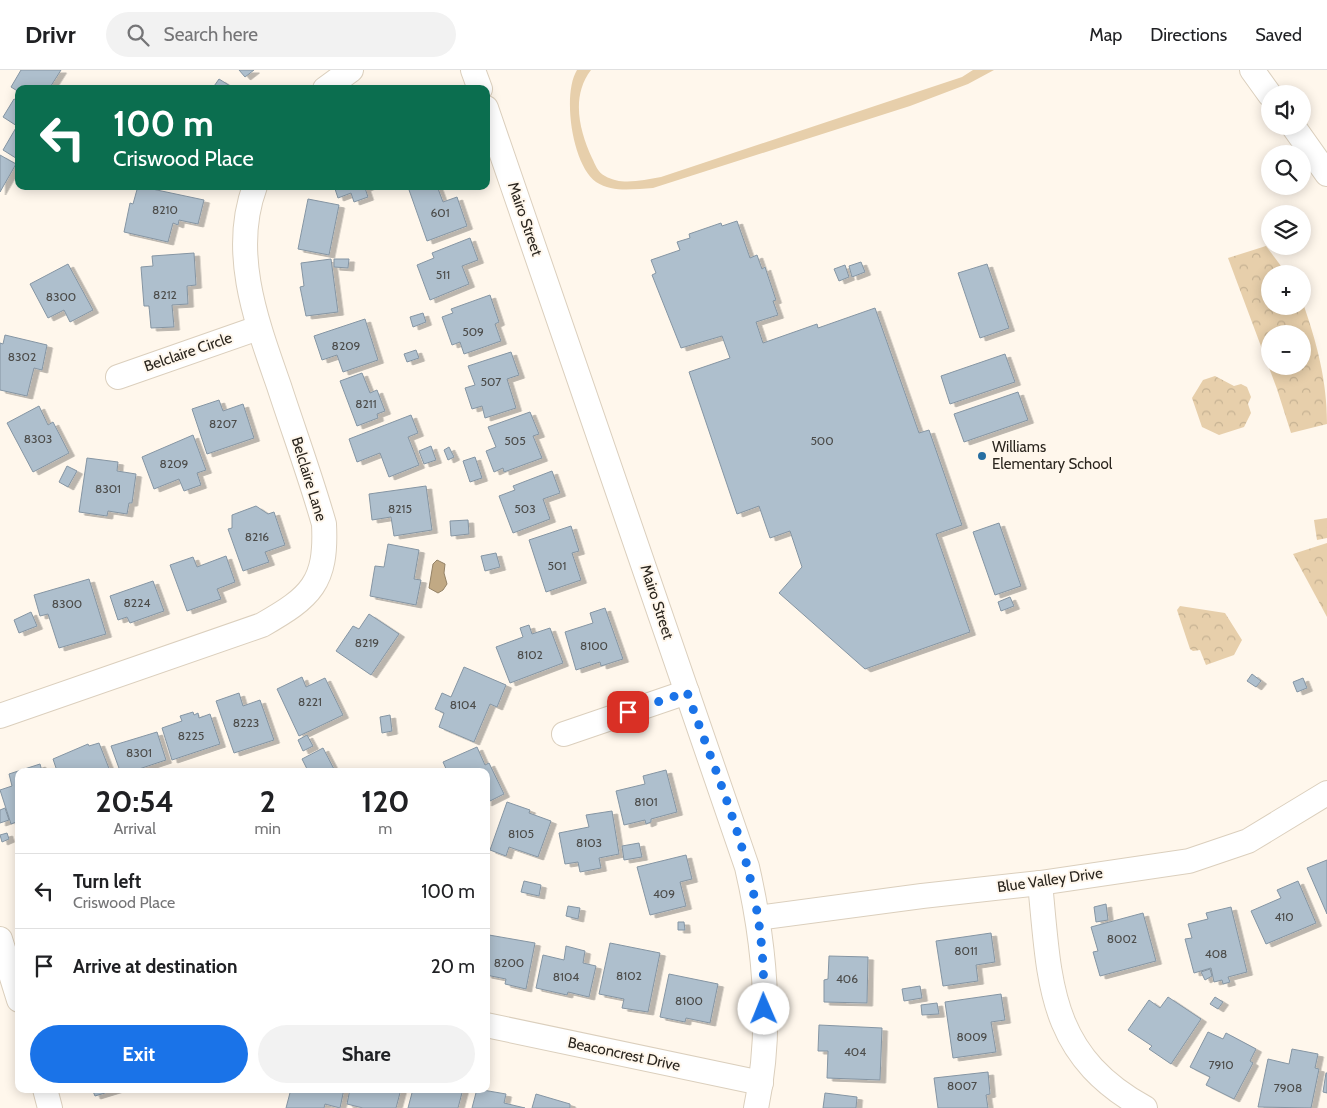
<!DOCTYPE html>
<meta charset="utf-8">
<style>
body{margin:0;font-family:Cabin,sans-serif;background:#f2f2f2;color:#202124;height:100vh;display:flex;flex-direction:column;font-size:19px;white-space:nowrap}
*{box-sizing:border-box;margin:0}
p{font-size:16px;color:#757577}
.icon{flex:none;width:28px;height:28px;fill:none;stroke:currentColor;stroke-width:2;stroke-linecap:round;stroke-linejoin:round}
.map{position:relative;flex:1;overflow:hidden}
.drawer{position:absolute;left:15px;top:698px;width:475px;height:325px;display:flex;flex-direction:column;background:#fff;border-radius:10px;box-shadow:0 2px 12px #0003}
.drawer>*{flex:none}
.hud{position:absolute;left:15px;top:15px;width:475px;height:105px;border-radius:10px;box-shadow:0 2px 12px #0003;background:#0b6e4f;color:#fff;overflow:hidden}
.fabs{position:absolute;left:1261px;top:15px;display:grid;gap:10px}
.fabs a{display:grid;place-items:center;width:50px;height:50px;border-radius:50%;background:#fff;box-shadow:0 2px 12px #0003;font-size:25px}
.pin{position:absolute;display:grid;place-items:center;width:42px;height:42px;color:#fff;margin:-21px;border-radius:10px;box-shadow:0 2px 8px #0006}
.me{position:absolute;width:55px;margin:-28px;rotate:359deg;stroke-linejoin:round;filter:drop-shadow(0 0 4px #0008)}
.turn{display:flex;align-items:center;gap:18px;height:105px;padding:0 15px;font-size:22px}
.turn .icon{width:65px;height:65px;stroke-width:2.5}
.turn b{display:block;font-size:35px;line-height:42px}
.eta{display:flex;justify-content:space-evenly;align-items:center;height:85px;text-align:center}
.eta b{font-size:30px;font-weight:800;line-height:35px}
.primary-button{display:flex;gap:10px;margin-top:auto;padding:10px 15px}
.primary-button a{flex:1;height:58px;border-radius:30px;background:#1a73e8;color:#fff;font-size:20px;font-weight:800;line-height:58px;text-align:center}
.primary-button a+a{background:#f2f2f2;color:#202124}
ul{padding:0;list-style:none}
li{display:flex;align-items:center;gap:15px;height:75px;padding:0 15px;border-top:1px solid #e0e0e0}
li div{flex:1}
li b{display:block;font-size:19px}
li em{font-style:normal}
header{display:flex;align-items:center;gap:30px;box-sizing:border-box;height:70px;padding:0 25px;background:#fff;border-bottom:1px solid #e0e0e0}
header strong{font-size:24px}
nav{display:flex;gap:28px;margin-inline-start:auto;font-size:18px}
.search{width:350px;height:45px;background:#f2f2f2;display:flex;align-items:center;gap:12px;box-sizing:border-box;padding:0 18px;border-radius:28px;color:#757577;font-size:19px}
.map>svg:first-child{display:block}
.grass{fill:#e7cfab}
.park{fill:url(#park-crowns);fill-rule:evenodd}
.water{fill:#c1a984;stroke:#948266}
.building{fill:#aebfcd;stroke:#8595a3;filter:url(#shadow)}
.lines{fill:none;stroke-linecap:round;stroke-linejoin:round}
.minor-casing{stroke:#dbcfbd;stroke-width:26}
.minor{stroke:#fff;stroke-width:24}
.route{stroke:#1a73e8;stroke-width:9;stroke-dasharray:0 16.2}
.poi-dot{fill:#266ea2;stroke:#fff7ec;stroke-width:2}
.labels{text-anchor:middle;stroke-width:4;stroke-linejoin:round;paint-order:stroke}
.number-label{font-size:12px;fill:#4c4c4a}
.street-label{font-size:15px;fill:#2b261f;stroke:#fff7ec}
.poi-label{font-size:15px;fill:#2b261f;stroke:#fff7ec;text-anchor:start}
</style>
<header>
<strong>Drivr</strong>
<div class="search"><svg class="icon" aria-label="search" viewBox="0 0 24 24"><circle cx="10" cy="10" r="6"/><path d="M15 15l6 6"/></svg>Search here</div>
<nav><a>Map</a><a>Directions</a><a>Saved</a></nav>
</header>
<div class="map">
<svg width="1327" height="1038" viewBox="0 0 1327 1038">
<defs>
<pattern id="park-crowns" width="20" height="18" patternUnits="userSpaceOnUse" patternTransform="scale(1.25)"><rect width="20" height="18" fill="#e7cfab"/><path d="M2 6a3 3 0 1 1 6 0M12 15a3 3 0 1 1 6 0" fill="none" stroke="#c6b293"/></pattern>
<filter id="shadow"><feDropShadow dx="5.5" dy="3" stdDeviation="0" flood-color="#0004"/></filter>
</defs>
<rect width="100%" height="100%" fill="#fff7ec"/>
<path class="grass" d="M577,0H591C571,26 579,60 592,88C595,94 598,103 605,106C622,116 642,110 661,107L962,7L973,0H994L968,14L910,36L653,118C634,119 613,123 596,112C572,95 562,24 577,0Z"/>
<g class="park">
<path d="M1266,176L1287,204H1270V236H1302L1303,233C1317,274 1327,310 1327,354L1291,363L1277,319L1228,188ZM1270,264H1302V296H1270Z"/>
<polygon points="1215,306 1234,316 1241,314 1247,317 1251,327 1248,334 1251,343 1244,357 1219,365 1202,357 1192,328 1203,310"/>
<polygon points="1327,448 1327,468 1317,470 1314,450"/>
<polygon points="1327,473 1327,547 1293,484"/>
<polygon points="1180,536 1225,543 1242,570 1234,585 1206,595 1200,580 1193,581 1190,579 1177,540"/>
</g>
<polygon class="water" points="437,490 445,494 444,503 447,514 443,520 438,523 429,518 433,494"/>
<g class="building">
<polygon points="21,0 61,0 49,19 19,19 19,22 11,17"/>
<polygon points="239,0 254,0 245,7"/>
<polygon points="219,9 235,19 212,19"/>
<polygon points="14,29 19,31 19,90 3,80 17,56 3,47"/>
<polygon points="0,85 16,94 0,122"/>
<polygon points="138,116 204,130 198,154 179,150 178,155 173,153 168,172 124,162 130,133 133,134"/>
<polygon points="334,116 370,116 365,118 368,127 354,132 351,123 338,128"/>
<polygon points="411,116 437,116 443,132 457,127 467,156 427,171 408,117"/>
<polygon points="308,129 339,135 329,185 298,179"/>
<polygon points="737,151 750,188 757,185 762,199 765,197 776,230 773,231 778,245 756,252 763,273 817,254 818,258 875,238 919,363 929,360 962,455 936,464 970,562 865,599 779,523 802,497 790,461 770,468 759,436 737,444 689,302 730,288 722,266 681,278 652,205 656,203 651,190 680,180 677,172 690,168 689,164 721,153 722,156"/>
<polygon points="470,168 478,190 462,196 469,214 430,230 417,195 434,188 432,183"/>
<polygon points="194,183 196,215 187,216 188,234 172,235 174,257 151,258 149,236 144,236 141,197 153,196 152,186"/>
<polygon points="331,189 338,242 306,246 300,217 304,216 301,193"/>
<polygon points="334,189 349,189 348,198 334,197"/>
<polygon points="861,192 865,202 852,207 849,196"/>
<polygon points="68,194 93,240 70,252 64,240 48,248 30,214"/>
<polygon points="987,194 1009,258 980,268 958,203"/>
<polygon points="845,195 849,207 839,211 834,199"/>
<polygon points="490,225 499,252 495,254 501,271 464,284 460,272 452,275 442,247 453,243 451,239"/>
<polygon points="423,243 426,252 413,257 410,247"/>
<polygon points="365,249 378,290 343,302 337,285 322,290 314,266"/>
<polygon points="5,265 47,275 42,300 34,298 27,326 0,320 0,273 3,274"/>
<polygon points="416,280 419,288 407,292 404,284"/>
<polygon points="511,282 519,305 507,309 516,338 485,348 482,336 472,339 465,318 475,315 468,296"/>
<polygon points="1005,284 1015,312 950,334 941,306"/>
<polygon points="362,303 370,323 377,320 385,341 377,344 378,348 357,356 340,311"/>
<polygon points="1018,322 1028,350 964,372 954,344"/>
<polygon points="219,330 223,341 243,334 254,368 207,384 192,339"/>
<polygon points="39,336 48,355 53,352 69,383 33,402 7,353"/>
<polygon points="530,342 539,364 533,366 542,388 504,402 503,398 494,402 486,381 496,377 488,357"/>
<polygon points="411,345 418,363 408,367 419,395 389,407 380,383 357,392 349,369"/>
<polygon points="193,365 206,400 197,403 201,415 184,421 179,409 154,419 142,387"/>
<polygon points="431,376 436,390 424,394 419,381"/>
<polygon points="449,377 454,387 448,390 444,380"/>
<polygon points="475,387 482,408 470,412 463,391"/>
<polygon points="87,388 118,392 117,401 136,404 132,433 129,433 127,444 108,441 107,446 79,442"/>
<polygon points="67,396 77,401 68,417 59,412"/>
<polygon points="552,401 560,423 543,429 550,449 513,463 499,426 515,420 513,416"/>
<polygon points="426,416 432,460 394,466 391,447 372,450 369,424"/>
<polygon points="256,436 268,444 274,442 285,475 265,482 269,492 243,501 228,459 232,458 232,445"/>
<polygon points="468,450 469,464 451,466 450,451"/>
<polygon points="999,453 1021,516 995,525 973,462"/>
<polygon points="571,456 579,481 572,483 581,510 546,522 529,470"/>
<polygon points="388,474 419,480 414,509 421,510 416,535 370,526 375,496 384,497"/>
<polygon points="496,483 500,497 485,501 481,486"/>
<polygon points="226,486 235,512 217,519 221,529 187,541 170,495 193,487 197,497"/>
<polygon points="89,509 106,564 59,578 48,544 40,546 34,525"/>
<polygon points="153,511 164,541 130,553 127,547 118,550 110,526"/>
<polygon points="1010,527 1014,536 1001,541 998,532"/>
<polygon points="605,538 623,589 601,596 600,592 576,600 565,562 593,553 590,543"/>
<polygon points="31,542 37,556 19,563 14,550"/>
<polygon points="369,544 399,564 371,605 336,581 353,556 359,559"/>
<polygon points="529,555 532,564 550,558 563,593 510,613 496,577 523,567 520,558"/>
<polygon points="464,597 506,615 497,637 490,634 474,672 439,657 444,643 435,639 442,623 451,627"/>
<polygon points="1252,604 1261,611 1256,617 1247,611"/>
<polygon points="302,607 306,617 325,608 343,645 299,666 277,619"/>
<polygon points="1303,608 1307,618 1297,622 1293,612"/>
<polygon points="239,623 243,636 260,630 274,670 234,683 216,631"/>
<polygon points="193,642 194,645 198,643 199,648 210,644 220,674 172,690 162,658 182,651 180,646"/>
<polygon points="390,645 392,661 382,663 380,647"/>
<polygon points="157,662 166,690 133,701 120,701 111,676"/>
<polygon points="307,665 313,676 303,681 298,670"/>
<polygon points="99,673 110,701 57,701 53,689 88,674 89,676"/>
<polygon points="477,677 485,695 489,693 504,724 486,733 486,701 447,701 443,692"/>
<polygon points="323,678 335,701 308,701 302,689"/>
<polygon points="40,694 42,701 19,701 19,751 11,754 0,720 12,716 9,704"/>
<polygon points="666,700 677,742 651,749 651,752 646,754 645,750 624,755 616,721 645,714 643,706"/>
<polygon points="507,732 530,740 529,743 551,751 538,787 509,777 506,786 490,780"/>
<polygon points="5,738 9,750 0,753 0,740"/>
<polygon points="612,741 619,784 599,788 601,798 580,802 578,792 565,794 559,763 589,757 586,745"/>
<polygon points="7,763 9,769 2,772 0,765"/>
<polygon points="639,773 642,787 624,790 622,776"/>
<polygon points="686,785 692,809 680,812 686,836 650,845 637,797"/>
<polygon points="1327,790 1327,844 1307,798"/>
<polygon points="524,811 541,815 539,826 521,822"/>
<polygon points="1298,811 1316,853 1266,874 1251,841 1281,828 1277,820"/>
<polygon points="1106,834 1108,850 1096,852 1094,837"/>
<polygon points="568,836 580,838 578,849 566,846"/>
<polygon points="1231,837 1247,902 1228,907 1230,912 1223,914 1222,910 1214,912 1211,898 1194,903 1185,869 1192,868 1188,854 1208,849 1206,843"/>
<polygon points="1143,843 1156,891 1100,906 1093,882 1098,881 1091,857"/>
<polygon points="678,852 684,852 685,860 678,860"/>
<polygon points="991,863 995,892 976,895 978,911 943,916 936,871"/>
<polygon points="489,865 535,873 526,919 505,914 506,909 486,905 486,881"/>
<polygon points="610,873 660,883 648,942 622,938 624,929 599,924"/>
<polygon points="566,876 585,881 583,893 596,896 589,927 568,922 567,925 536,918 543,885 564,890"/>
<polygon points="829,886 868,887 867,933 824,932 824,910 828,909"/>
<polygon points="1210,899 1212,906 1205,910 1201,902"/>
<polygon points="669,904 718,914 710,953 686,948 685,952 660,947"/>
<polygon points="920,916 922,928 904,931 902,919"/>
<polygon points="1001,924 1005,950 991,952 996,982 953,988 945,932"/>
<polygon points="1168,927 1201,949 1171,994 1149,979 1152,976 1128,960 1149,930 1160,938"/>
<polygon points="1215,927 1223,932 1218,939 1210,934"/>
<polygon points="937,933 939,944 922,945 921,935"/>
<polygon points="819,955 882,958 880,1010 827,1008 828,981 818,981"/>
<polygon points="1208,962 1223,969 1226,963 1256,979 1250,991 1253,993 1234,1029 1206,1015 1210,1007 1190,997"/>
<polygon points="1292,979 1318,984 1315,998 1319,999 1311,1038 1258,1037 1268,989 1289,994"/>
<polygon points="988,1002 990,1024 986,1025 988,1038 938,1038 934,1008"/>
<polygon points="1326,1003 1327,1003 1327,1023 1323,1022"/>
<polygon points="92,1019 118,1019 95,1026"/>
<polygon points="291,1019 344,1019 340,1038 325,1034 324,1038 286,1038"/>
<polygon points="350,1019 401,1019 396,1038 363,1038 347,1034"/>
<polygon points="413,1019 435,1020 463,1019 458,1038 408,1038"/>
<polygon points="477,1019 506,1024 504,1033 525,1038 472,1038"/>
<polygon points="825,1023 857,1027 856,1038 823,1038"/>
<polygon points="536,1024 570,1034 570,1038 532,1038"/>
</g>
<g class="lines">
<g class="minor-casing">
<g id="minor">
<polyline points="473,0 480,19"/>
<polyline points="1252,0 1270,25"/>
<polyline points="325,19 351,0"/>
<path d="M486,38L747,797C765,875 773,959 756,1038"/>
<polyline points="1293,56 1327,104"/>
<polyline points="118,307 258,258"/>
<path d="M0,646L262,555C311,527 327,513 324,454C311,408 294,362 279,316C257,253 230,183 255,116"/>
<polyline points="564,664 687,622"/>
<path d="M1040,813C1050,911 1047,984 1145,1038"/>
<polyline points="758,848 922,826 1040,813 1189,791 1248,771 1327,723"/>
<polyline points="0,869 19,930"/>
<polyline points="486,955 761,1013"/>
<polyline points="45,1019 50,1038"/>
</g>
</g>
<use href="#minor" class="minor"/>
</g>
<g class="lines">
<path class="route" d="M628,642L687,622C713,696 746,770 758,848C763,878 764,909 764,939"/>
</g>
<circle class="poi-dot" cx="982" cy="386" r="5"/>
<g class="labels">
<g class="number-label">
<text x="165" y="144">8210</text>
<text x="440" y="147">601</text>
<text x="443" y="209">511</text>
<text x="165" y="229">8212</text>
<text x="61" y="231">8300</text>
<text x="473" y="266">509</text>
<text x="346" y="280">8209</text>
<text x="22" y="291">8302</text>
<text x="491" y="316">507</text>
<text x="366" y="338">8211</text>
<text x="223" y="358">8207</text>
<text x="38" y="373">8303</text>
<text x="515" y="375">505</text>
<text x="822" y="375">500</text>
<text x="174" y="398">8209</text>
<text x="108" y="423">8301</text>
<text x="400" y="443">8215</text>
<text x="525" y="443">503</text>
<text x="257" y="471">8216</text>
<text x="557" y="500">501</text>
<text x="137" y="537">8224</text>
<text x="67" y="538">8300</text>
<text x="367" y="577">8219</text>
<text x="594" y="580">8100</text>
<text x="530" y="589">8102</text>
<text x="310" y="636">8221</text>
<text x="463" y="639">8104</text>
<text x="246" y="657">8223</text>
<text x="191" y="670">8225</text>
<text x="139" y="687">8301</text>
<text x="646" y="736">8101</text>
<text x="521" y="768">8105</text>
<text x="589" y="777">8103</text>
<text x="664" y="828">409</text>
<text x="1284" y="851">410</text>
<text x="1122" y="873">8002</text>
<text x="966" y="885">8011</text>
<text x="1216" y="888">408</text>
<text x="509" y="897">8200</text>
<text x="629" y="910">8102</text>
<text x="566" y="911">8104</text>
<text x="847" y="913">406</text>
<text x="689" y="935">8100</text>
<text x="972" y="971">8009</text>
<text x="855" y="986">404</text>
<text x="1221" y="999">7910</text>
<text x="962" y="1020">8007</text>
<text x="1288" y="1022">7908</text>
</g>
<g class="street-label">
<text transform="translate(525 149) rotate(71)" y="5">Mairo Street</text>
<text transform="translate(188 282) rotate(-19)" y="5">Belclaire Circle</text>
<text transform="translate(309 409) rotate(73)" y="5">Belclaire Lane</text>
<text transform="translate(657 532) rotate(72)" y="5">Mairo Street</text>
<text transform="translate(1050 810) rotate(-8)" y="5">Blue Valley Drive</text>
<text transform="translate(624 984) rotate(12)" y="5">Beaconcrest Drive</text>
</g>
<g class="poi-label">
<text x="992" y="382">Williams<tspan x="992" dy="17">Elementary School</tspan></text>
</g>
</g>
</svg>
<div class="fabs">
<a><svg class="icon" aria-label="sound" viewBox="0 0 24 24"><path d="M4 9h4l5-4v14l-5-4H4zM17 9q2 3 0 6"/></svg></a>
<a><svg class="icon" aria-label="search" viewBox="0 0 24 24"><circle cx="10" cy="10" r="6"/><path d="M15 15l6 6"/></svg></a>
<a><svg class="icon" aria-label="layers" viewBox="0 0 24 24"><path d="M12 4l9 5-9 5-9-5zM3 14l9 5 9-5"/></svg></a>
<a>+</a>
<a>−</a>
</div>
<div class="pin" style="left:628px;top:642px;background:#d93025"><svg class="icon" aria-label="arrive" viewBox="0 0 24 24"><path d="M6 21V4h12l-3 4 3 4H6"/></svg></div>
<svg class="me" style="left:764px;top:939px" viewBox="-20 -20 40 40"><circle r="19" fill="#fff"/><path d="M0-13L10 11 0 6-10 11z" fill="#1a73e8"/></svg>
<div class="hud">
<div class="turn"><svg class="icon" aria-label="left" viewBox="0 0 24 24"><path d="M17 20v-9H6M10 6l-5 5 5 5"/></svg><div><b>100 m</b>Criswood Place</div></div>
</div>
<section class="drawer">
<div class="eta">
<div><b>20:54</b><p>Arrival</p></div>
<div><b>2</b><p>min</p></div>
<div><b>120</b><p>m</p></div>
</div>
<ul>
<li><svg class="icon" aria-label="left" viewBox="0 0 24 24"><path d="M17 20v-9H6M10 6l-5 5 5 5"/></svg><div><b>Turn left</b><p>Criswood Place</p></div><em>100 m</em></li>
<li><svg class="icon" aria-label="arrive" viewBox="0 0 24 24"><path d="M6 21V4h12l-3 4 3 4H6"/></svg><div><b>Arrive at destination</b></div><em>20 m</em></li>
</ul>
<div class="primary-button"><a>Exit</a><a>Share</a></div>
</section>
</div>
